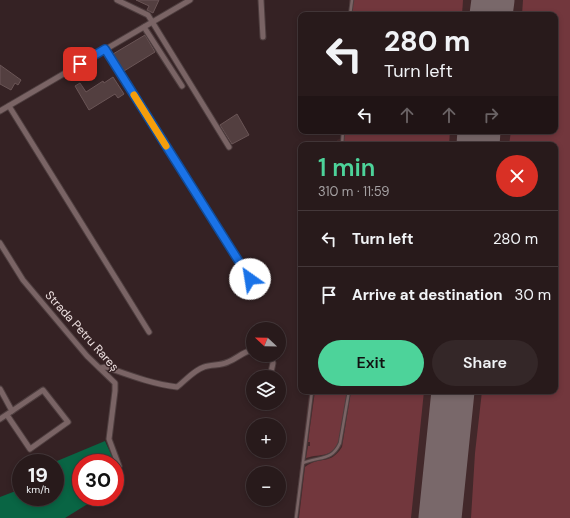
<!DOCTYPE html>
<meta charset="utf-8">
<style>
body{margin:0;font-family:"DM Sans",sans-serif;background:#342728;color:#f1f3f6;height:100vh;display:flex;flex-direction:column;font-size:15px;white-space:nowrap}
*{box-sizing:border-box;margin:0}
p{font-size:13px;color:#a5a1a3}
.icon{flex:none;width:22px;height:22px;fill:none;stroke:currentColor;stroke-width:2;stroke-linecap:round;stroke-linejoin:round}
.map{position:relative;flex:1;overflow:hidden}
.details{position:absolute;left:298px;top:142px;width:260px;height:252px;display:flex;flex-direction:column;background:#281a1b;border-radius:8px;box-shadow:0 2px 6px #0003,0 0 0 1px #44383a}
.details>*{flex:none}
.top-card{position:absolute;left:298px;top:12px;width:260px;height:122px;border-radius:8px;box-shadow:0 2px 6px #0003,0 0 0 1px #44383a;background:#281a1b;color:#f1f3f6;overflow:hidden}
.needle{width:26px;rotate:292deg}
.fabs{position:absolute;left:246px;top:322px;display:grid;gap:8px}
.fabs a{display:grid;place-items:center;width:40px;height:40px;border-radius:50%;background:#281a1b;box-shadow:0 2px 6px #0003,0 0 0 1px #44383a;font-size:20px}
.speed{position:absolute;left:12px;top:454px;display:flex;gap:8px;font-size:20px;font-weight:700;text-align:center}
.speed>*{display:grid;place-content:center;width:52px;height:52px;border-radius:50%;background:#281a1b;box-shadow:0 2px 6px #0003,0 0 0 1px #44383a;line-height:1}
.speed small{font-size:10px;font-weight:400}
.speed .limit{border:6px solid #d22;background:#fff;color:#111}
.pin{position:absolute;display:grid;place-items:center;width:34px;height:34px;color:#fff;margin:-17px;border-radius:8px;box-shadow:0 2px 6px #0006}
.me{position:absolute;width:44px;margin:-22px;rotate:328deg;stroke-linejoin:round;filter:drop-shadow(0 0 3px #0008)}
.turn{display:flex;align-items:center;gap:14px;height:84px;padding:0 20px;font-size:18px}
.turn .icon{width:52px;height:52px;stroke-width:2.5}
.turn b{display:block;font-size:28px;line-height:34px}
.lanes{display:flex;align-items:center;height:38px;padding:0 20px;background:#0003;justify-content:center;gap:20px;direction:ltr}
.lanes .off{opacity:.35}
.round{display:grid;place-items:center;flex:none;width:42px;height:42px;border-radius:21px;background:#342728}
.summary{display:flex;align-items:center;justify-content:space-between;height:68px;padding:0 20px}
h1{font-size:24px;font-weight:600;line-height:30px;color:#4dd39a}
.cta{display:flex;gap:8px;margin-top:auto;padding:8px 20px}
.cta a{flex:1;height:46px;border-radius:24px;background:#4dd39a;color:#111;font-size:16px;font-weight:600;line-height:46px;text-align:center}
.cta a+a{background:#342728;color:#f1f3f6}
ul{padding:0;list-style:none}
li{display:flex;align-items:center;gap:12px;height:56px;padding:0 20px;border-top:1px solid #44383a}
li div{flex:1}
li b{display:block;font-size:15px}
li em{font-style:normal}
.map>svg:first-child{display:block}
.built{fill:#42282a}
.green{fill:#72373d}
.water{fill:#096544}
.lines{fill:none;stroke-linecap:round;stroke-linejoin:round}
.runway{stroke:#79686a;stroke-width:43}
.building{fill:#533f40;stroke:#6a5556}
.lane-casing{stroke:#4e3e3f;stroke-width:4.5}
.street-casing{stroke:#4e3e3f;stroke-width:7}
.lane{stroke:#7a6465;stroke-width:2.5}
.street{stroke:#7a6465;stroke-width:5}
.route-casing{stroke:#114b97;stroke-width:10}
.route{stroke:#1a73e8;stroke-width:7}
.slow{stroke:#f59e0b;stroke-width:7}
.labels{text-anchor:middle;stroke-width:3;stroke-linejoin:round;paint-order:stroke}
.street-label{font-size:12px;fill:#ebdede;stroke:#352224}
</style>
<div class="map">
<svg width="570" height="518" viewBox="0 0 570 518">
<rect width="100%" height="100%" fill="#352224"/>
<polygon class="built" points="349,0 570,0 570,518 294,518 309,391 555,391 555,145 337,145 337,140 341,138 341,131 555,131 555,15 349,15"/>
<g class="green">
<polygon points="353,0 463,0 462,15 352,15"/>
<polygon points="523,0 570,0 570,518 471,518 475,453 482,391 555,391 555,145 509,145 511,131 555,131 555,15 522,15"/>
<polygon points="344,131 450,131 449,145 343,145"/>
<path d="M315,391H347L340,440C333,459 321,453 306,458L308,446H310V442H308Z"/>
<path d="M351,391H424L411,518H299L305,467C321,455 330,466 342,447Z"/>
</g>
<polygon class="water" points="105,441 115,463 81,463 81,497 99,497 65,518 0,518 0,497 21,489 21,497 55,497 55,463 57,461"/>
<g class="lines">
<g class="runway">
<polyline points="491,15 493,0"/>
<polyline points="478,145 479,131"/>
<polyline points="440,518 453,391"/>
</g>
</g>
<g class="building">
<polygon points="136,0 159,0 153,13 147,10 149,6"/>
<polygon points="145,35 155,52 124,71 113,54"/>
<polygon points="0,65 21,80 18,85 15,83 11,90 0,84"/>
<polygon points="113,77 124,94 118,98 115,94 89,110 75,86 80,83 86,92 103,81 104,83"/>
<polygon points="237,114 249,135 232,144 220,125"/>
</g>
<g class="lines">
<g class="lane-casing">
<g id="lane">
<polyline points="350,15 352,0"/>
<polyline points="342,145 343,131"/>
<path d="M303,463C320,456 332,461 340,443L349,391"/>
<polyline points="296,518 312,391"/>
</g>
</g>
<g class="street-casing">
<g id="street">
<polyline points="117,0 148,15 229,147"/>
<polyline points="261,0 263,37"/>
<polyline points="144,27 182,86"/>
<polyline points="105,49 250,279"/>
<polyline points="9,106 149,332"/>
<polyline points="0,111 190,0"/>
<polyline points="0,243 23,280 87,356 115,383 115,391 109,439 119,466"/>
<polyline points="270,355 273,363 270,377"/>
<path d="M100,368L106,367C129,375 152,384 177,387C185,381 194,370 204,367C212,364 220,366 228,362C238,358 242,352 253,350"/>
<polyline points="0,389 12,411 0,419"/>
<polyline points="7,415 30,449 68,422 43,390 12,411"/>
</g>
</g>
<use href="#lane" class="lane"/>
<use href="#street" class="street"/>
</g>
<g class="lines">
<g class="route-casing">
<polyline id="route" points="80,64 105,49 250,279"/>
</g>
<use href="#route" class="route"/>
<polyline class="slow" points="134,95 166,146"/>
</g>
<g class="labels">
<g class="street-label">
<text transform="translate(82 331) rotate(48)" y="4">Strada Petru Rareș</text>
</g>
</g>
</svg>
<div class="fabs">
<a><svg class="needle" viewBox="-14 -14 28 28"><path d="M0-13l5 13h-10z" fill="#e53935"/><path d="M0 13l5-13h-10z" fill="#a5a1a3"/></svg></a>
<a><svg class="icon" aria-label="layers" viewBox="0 0 24 24"><path d="M12 4l9 5-9 5-9-5zM3 14l9 5 9-5"/></svg></a>
<a>+</a>
<a>−</a>
</div>
<div class="speed"><div>19<small>km/h</small></div><div class="limit">30</div></div>
<div class="pin" style="left:80px;top:64px;background:#d93025"><svg class="icon" aria-label="arrive" viewBox="0 0 24 24"><path d="M6 21V4h12l-3 4 3 4H6"/></svg></div>
<svg class="me" style="left:250px;top:279px" viewBox="-20 -20 40 40"><circle r="19" fill="#fff"/><path d="M0-13L10 11 0 6-10 11z" fill="#1a73e8"/></svg>
<div class="top-card">
<div class="turn"><svg class="icon" aria-label="left" viewBox="0 0 24 24"><path d="M17 20v-9H6M10 6l-5 5 5 5"/></svg><div><b>280 m</b>Turn left</div></div>
<div class="lanes"><svg class="icon" aria-label="left" viewBox="0 0 24 24"><path d="M17 20v-9H6M10 6l-5 5 5 5"/></svg><svg class="icon off" aria-label="ahead" viewBox="0 0 24 24"><path d="M12 20V5M6 11l6-6 6 6"/></svg><svg class="icon off" aria-label="ahead" viewBox="0 0 24 24"><path d="M12 20V5M6 11l6-6 6 6"/></svg><svg class="icon off" aria-label="right" viewBox="0 0 24 24"><path d="M7 20v-9h11M14 6l5 5-5 5"/></svg></div>
</div>
<section class="details">
<div class="summary"><div><h1>1 min</h1><p>310 m · 11:59</p></div><a class="round" style="background:#d93025;color:#fff"><svg class="icon" aria-label="close" viewBox="0 0 24 24"><path d="M6 6l12 12M18 6L6 18"/></svg></a></div>
<ul>
<li><svg class="icon" aria-label="left" viewBox="0 0 24 24"><path d="M17 20v-9H6M10 6l-5 5 5 5"/></svg><div><b>Turn left</b></div><em>280 m</em></li>
<li><svg class="icon" aria-label="arrive" viewBox="0 0 24 24"><path d="M6 21V4h12l-3 4 3 4H6"/></svg><div><b>Arrive at destination</b></div><em>30 m</em></li>
</ul>
<div class="cta"><a>Exit</a><a>Share</a></div>
</section>
</div>
